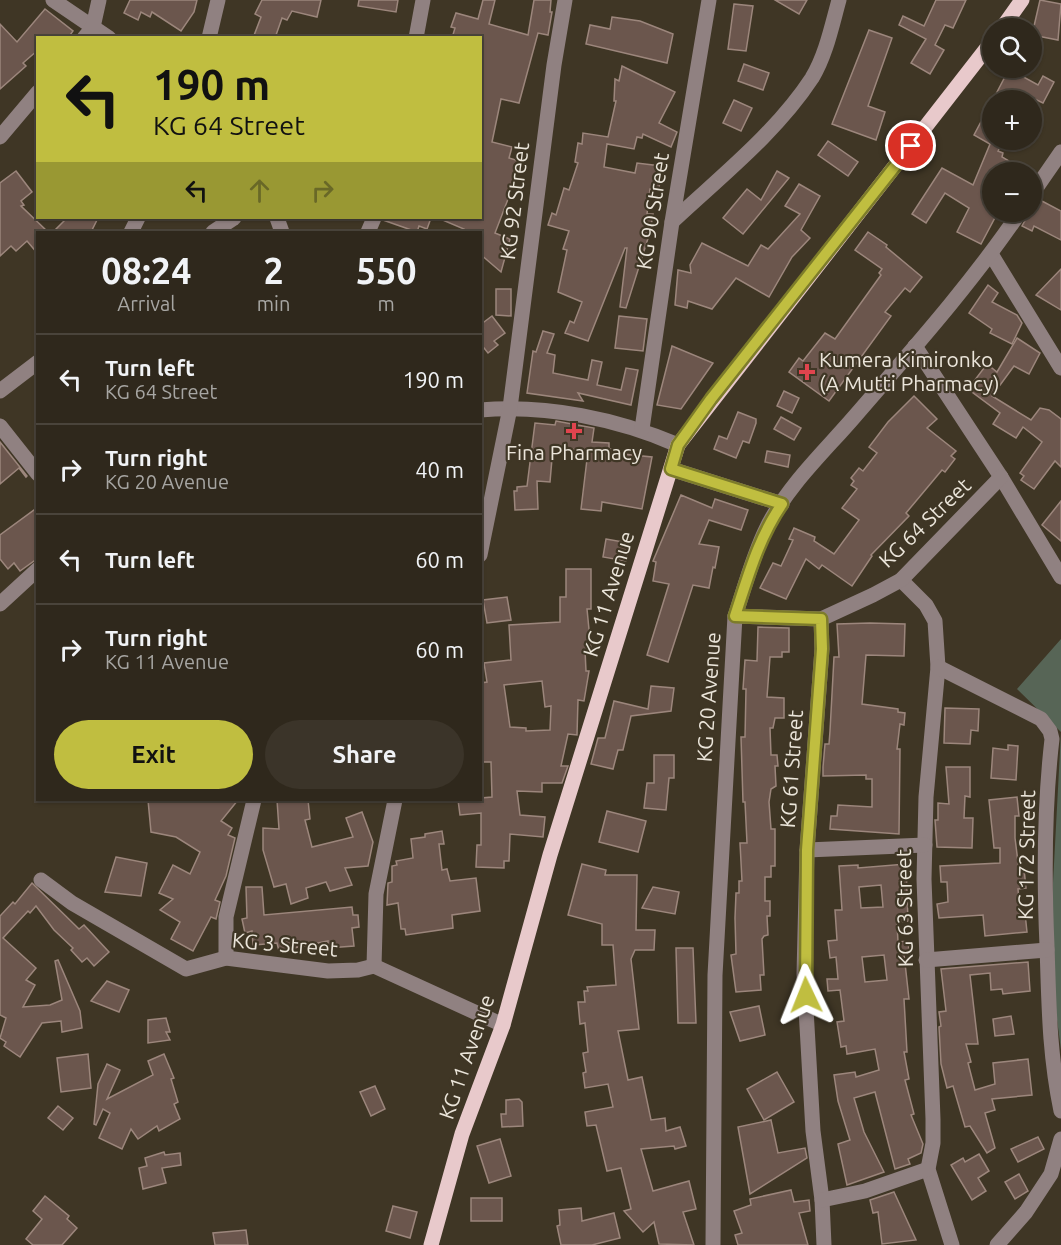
<!DOCTYPE html>
<meta charset="utf-8">
<style>
body{margin:0;font-family:Ubuntu,sans-serif;background:#3b3429;color:#f1f3f6;height:100vh;display:flex;flex-direction:column;font-size:22px;white-space:nowrap}
*{box-sizing:border-box;margin:0}
p{font-size:20px;color:#a7a6a3}
.icon{flex:none;width:33px;height:33px;fill:none;stroke:currentColor;stroke-width:2;stroke-linecap:round;stroke-linejoin:round}
.map{position:relative;flex:1;overflow:hidden}
.panel{position:absolute;left:36px;top:231px;width:446px;height:570px;display:flex;flex-direction:column;background:#2f281c;border-radius:0px;box-shadow:0 2px 4px #0004,0 0 0 2px #4a443b}
.panel>*{flex:none}
.top-card{position:absolute;left:36px;top:36px;width:446px;height:183px;border-radius:0px;box-shadow:0 2px 4px #0004,0 0 0 2px #4a443b;background:#c0be40;color:#111;overflow:hidden}
.fabs{position:absolute;left:982px;top:18px;display:grid;gap:12px}
.fabs a{display:grid;place-items:center;width:60px;height:60px;border-radius:50%;background:#2f281c;box-shadow:0 2px 4px #0004,0 0 0 2px #4a443b;font-size:30px}
.pin{position:absolute;display:grid;place-items:center;width:51px;height:51px;color:#fff;margin:-26px;border:3px solid #fff;border-radius:50%;box-shadow:0 2px 6px #0007}
.me{position:absolute;width:66px;margin:-33px;rotate:358deg;stroke-linejoin:round;filter:drop-shadow(0 0 4px #0008)}
.turn{display:flex;align-items:center;gap:21px;height:126px;padding:0 18px;font-size:27px}
.turn .icon{width:78px;height:78px;stroke-width:2.5}
.turn b{display:block;font-size:42px;line-height:51px}
.lanes{display:flex;align-items:center;height:57px;padding:0 18px;background:#0003;justify-content:center;gap:30px;direction:ltr}
.lanes .off{opacity:.35}
.eta{display:flex;justify-content:space-evenly;align-items:center;height:102px;text-align:center}
.eta b{font-size:36px;font-weight:700;line-height:42px}
.primary-button{display:flex;gap:12px;margin-top:auto;padding:12px 18px}
.primary-button a{flex:1;height:69px;border-radius:36px;background:#c0be40;color:#111;font-size:24px;font-weight:700;line-height:69px;text-align:center}
.primary-button a+a{background:#3b3429;color:#f1f3f6}
ul{padding:0;list-style:none}
li{display:flex;align-items:center;gap:18px;height:90px;padding:0 18px;border-top:2px solid #4a443b}
li div{flex:1}
li b{display:block;font-size:22px}
li em{font-style:normal}
.map>svg:first-child{display:block}
.green{fill:#576556}
.building{fill:#6b564d;stroke:#9c867c;stroke-width:1.5;fill-rule:evenodd}
.lines{fill:none;stroke-linecap:round;stroke-linejoin:round}
.minor{stroke:#908181;stroke-width:15}
.major{stroke:#e8c9cb;stroke-width:15}
.route-casing{stroke:#7d7c2a;stroke-width:15}
.route{stroke:#c0be40;stroke-width:10}
.health-dot{fill:#e0444e;stroke:#3f3625;stroke-width:2}
.labels{text-anchor:middle;stroke-width:4.5;stroke-linejoin:round;paint-order:stroke}
.street-label{font-size:21px;fill:#ebe5da;stroke:#3f3625}
.poi-label{font-size:21px;fill:#ebe5da;stroke:#3f3625;text-anchor:start}
</style>
<div class="map">
<svg width="1061" height="1245" viewBox="0 0 1061 1245">
<rect width="100%" height="100%" fill="#3f3625"/>
<polygon class="green" points="1061,639 1061,1050 1049,958 1061,732 1017,689"/>
<g class="building">
<polygon points="130,0 197,0 194,12 181,31 152,12 150,17 141,12 138,20 124,13"/>
<polygon points="262,0 321,0 317,17 292,11 287,20 282,18 275,38 253,38 261,17 255,14"/>
<polygon points="359,0 398,0 396,12 358,6"/>
<polygon points="483,0 495,0 489,24 528,35 534,0 551,0 550,12 552,12 548,35 538,33 519,103 501,99 492,142 512,147 509,158 519,161 510,194 495,233 510,239 501,272 480,254 480,232 462,232 464,229 438,218 480,218 480,110 483,94 480,93 480,38 452,38 455,28 451,27 456,13 478,19"/>
<polygon points="775,0 807,0 799,14"/>
<polygon points="936,0 966,0 953,28 945,25 935,45 944,50 930,74 911,63 926,39 899,25 903,16 924,26"/>
<polygon points="1040,0 1061,4 1058,40 1032,35"/>
<polygon points="734,4 753,6 746,51 728,49"/>
<polygon points="45,9 73,31 68,38 38,38 38,50 23,63 26,66 0,89 0,24 17,42"/>
<polygon points="612,17 640,21 673,34 667,63 586,44 590,25 610,29"/>
<polygon points="869,30 892,38 868,106 885,112 876,140 832,124"/>
<polygon points="744,64 769,73 763,90 738,81"/>
<polygon points="622,66 675,92 659,123 677,132 671,147 643,134 642,138 637,137 634,149 607,144 604,167 635,173 637,163 661,166 659,190 650,189 647,214 653,214 650,232 626,308 620,307 627,248 625,248 588,341 565,333 570,321 574,323 582,302 558,292 567,250 563,249 569,231 548,225 552,213 556,215 564,188 569,190 578,163 575,162 578,143 582,144 583,133 608,137 616,101 614,101 615,79 619,81"/>
<polygon points="1009,69 1038,85 1043,76 1054,82 1043,103 1020,92 1016,100 996,94"/>
<polygon points="993,99 993,140 1004,140 998,151 1003,153 1002,157 1009,161 1004,172 993,172 993,212 998,212 981,244 957,232 969,208 945,193 926,223 912,214 942,168 973,185 990,144 974,135"/>
<polygon points="734,100 752,108 741,131 723,123"/>
<polygon points="828,141 858,162 848,176 818,155"/>
<polygon points="16,171 32,192 21,201 24,205 21,206 48,232 38,232 38,254 27,241 16,251 11,246 0,256 0,183"/>
<polygon points="777,171 789,178 743,234 723,218 747,189 761,200"/>
<polygon points="799,184 820,196 801,230 810,238 792,257 769,297 736,278 712,309 688,301 687,308 675,305 678,270 691,273 690,265 702,243 748,266 761,245 768,249 800,214 785,206"/>
<polygon points="1040,200 1061,211 1061,240 1034,226 1032,231 1022,226 1035,203"/>
<polygon points="67,218 98,218 91,232 53,232"/>
<polygon points="384,218 431,218 427,229 419,226 417,232 383,220"/>
<polygon points="868,232 887,245 886,247 922,277 910,292 905,288 885,312 891,316 829,401 789,372 799,358 803,361 825,333 835,339 881,275 879,273 882,269 855,250"/>
<polygon points="1061,269 1061,310 1036,295"/>
<polygon points="988,285 998,293 992,302 1017,315 1022,323 1012,344 990,333 992,329 969,313"/>
<polygon points="496,289 511,289 511,316 496,315"/>
<polygon points="492,316 505,333 494,341 498,345 488,353 480,343 480,325"/>
<polygon points="619,316 647,319 643,351 615,348"/>
<polygon points="543,331 554,334 547,353 555,355 553,373 588,380 592,360 602,362 597,385 621,390 626,368 638,370 631,405 578,393 583,401 527,393 533,351 536,352"/>
<polygon points="1017,338 1040,353 1029,374 1014,366 992,396 1031,420 1040,408 1049,410 1061,419 1061,467 1055,461 1034,489 1021,480 1024,476 1020,473 1042,442 1023,427 1016,438 993,424 1000,413 968,389 987,364 997,372"/>
<polygon points="672,346 713,363 681,409 657,405"/>
<polygon points="784,391 799,398 792,413 777,406"/>
<polygon points="914,396 937,419 927,428 956,451 951,456 955,459 945,472 942,470 906,513 909,516 871,555 872,556 852,586 822,565 819,569 806,559 786,599 760,588 773,563 781,566 793,540 789,539 794,528 815,537 814,541 834,554 859,520 842,508 857,489 851,485 854,481 851,478 859,468 863,471 877,453 869,447 888,422"/>
<polygon points="738,412 756,419 756,423 749,443 743,441 736,458 714,449 719,436 727,439"/>
<polygon points="781,417 801,428 794,440 774,429"/>
<polygon points="556,421 594,428 592,442 609,443 609,449 614,449 613,453 652,457 642,509 602,502 601,511 581,509 588,451 553,447 550,482 537,481 538,509 515,510 514,491 517,491 517,487 527,486 535,423 555,425"/>
<polygon points="0,442 27,476 26,477 19,468 0,484"/>
<polygon points="767,451 790,455 788,467 765,462"/>
<polygon points="681,495 712,508 715,499 748,510 741,530 709,520 699,544 719,547 715,568 713,567 709,588 693,585 668,662 647,655 669,584 653,581 656,562 653,561"/>
<polygon points="1061,501 1061,541 1042,525"/>
<polygon points="38,507 38,558 20,571 14,563 8,569 0,559 0,535"/>
<polygon points="606,539 629,543 626,561 603,557"/>
<path d="M566,569H591V609H587L591,650H585L586,671H589L584,701L578,700L577,735L568,734L561,766H568L562,783H542V792L517,791L520,815L545,817L543,837L510,834L509,861H504V868L476,867L477,845H481V813L460,815L458,800L492,797L491,762H480V683L487,682L484,663L511,660L509,625L560,622V597H566ZM542,681L545,707L551,706L550,730L526,731V728L510,727L504,685Z"/>
<polygon points="507,597 511,620 487,623 483,600"/>
<polygon points="870,623 905,624 904,656 866,655 862,704 898,709 898,712 905,713 904,725 900,724 897,749 900,749 899,834 830,829 831,816 837,816 838,805 872,807 872,779 866,779 866,775 823,776 823,767 825,744 829,744 830,731 834,657 839,657 837,624"/>
<polygon points="758,627 789,628 789,652 782,652 782,657 770,657 767,697 784,698 784,718 775,718 773,728 770,728 771,755 777,755 778,766 775,766 776,786 771,789 769,802 771,829 775,829 775,866 771,866 771,877 765,877 765,901 770,901 770,916 767,916 768,935 764,936 762,939 764,975 760,975 761,990 736,992 731,955 736,954 735,918 736,893 739,893 739,881 742,881 740,843 747,843 745,802 743,802 741,737 745,737 746,689 743,689 745,660 757,661"/>
<polygon points="651,686 674,688 671,711 631,716 623,750 618,750 613,769 591,764 598,738 605,738 614,701 648,709"/>
<polygon points="945,708 979,709 978,731 971,730 970,744 944,743"/>
<polygon points="1008,745 1018,746 1016,780 991,778 993,748 1008,750"/>
<polygon points="654,755 674,755 674,778 669,778 666,810 644,808 647,783 654,783"/>
<polygon points="946,767 970,767 970,797 965,796 964,818 973,818 972,848 937,847 935,820 938,820 938,803 949,804"/>
<polygon points="1017,797 1019,816 1015,816 1015,838 1019,870 1024,869 1026,888 1018,889 1020,913 1025,913 1027,932 985,936 983,915 939,918 937,904 948,902 947,882 941,882 940,866 1000,863 1000,848 994,848 989,800"/>
<polygon points="148,800 238,800 221,821 232,828 228,835 235,838 226,876 215,900 220,902 216,919 211,917 193,951 171,939 180,922 160,910 173,899 159,893 173,865 190,874 200,852 176,837 151,832"/>
<polygon points="277,800 308,800 310,819 305,820 312,847 353,837 346,818 362,812 373,842 368,866 345,868 352,885 330,891 326,882 306,888 308,898 291,904 286,884 274,887 263,850 263,828 279,829"/>
<polygon points="607,811 646,821 638,852 599,842"/>
<polygon points="442,831 444,844 439,844 442,870 447,869 450,881 476,878 480,911 452,915 453,928 406,935 405,929 401,929 398,903 387,905 388,883 392,882 392,866 397,865 396,861 413,858 411,839 425,837 425,834"/>
<polygon points="116,857 147,863 141,896 105,892"/>
<polygon points="582,864 606,870 605,875 637,875 636,930 655,930 654,950 635,950 631,959 639,1029 618,1031 628,1080 642,1077 651,1120 665,1118 666,1131 680,1127 686,1146 675,1149 674,1146 641,1149 653,1191 689,1181 696,1209 683,1212 694,1245 659,1244 654,1222 643,1232 624,1211 631,1209 621,1168 607,1171 596,1125 587,1126 585,1112 613,1107 608,1084 585,1088 583,1073 586,1072 583,1053 588,1052 585,1023 580,1024 578,1002 585,1002 584,991 588,991 587,987 616,985 613,945 602,945 602,924 568,915"/>
<path d="M906,864L908,921L897,922L898,942L908,941L909,952L904,954L909,999H904L907,1052H904L909,1079L905,1080L914,1114L911,1115L923,1144L921,1153L908,1159L910,1164L895,1169L875,1092L854,1098L864,1132L884,1172L847,1185L838,1144L850,1140L838,1101L834,1075L855,1072L856,1077L879,1070L875,1049L847,1054L846,1046L841,1047L837,1022L844,1021L840,990L828,991L827,979H838L836,957L830,958L828,941L837,940L835,910H842L839,866L858,865V868ZM881,885L883,907L861,908L859,887ZM884,955L887,980L865,982L862,957Z"/>
<polygon points="32,883 79,929 84,925 109,952 94,966 87,958 82,962 71,950 73,948 54,930 36,906 30,913 28,911 3,938 36,968 26,980 35,985 23,1007 50,1005 62,1000 55,961 58,960 80,1011 82,1028 62,1032 61,1021 42,1023 20,1057 4,1046 6,1042 0,1038 6,1018 0,1015 0,916 13,902 15,904"/>
<polygon points="246,887 262,887 264,915 352,907 353,915 358,915 359,927 352,928 354,946 328,948 328,941 279,951 277,943 253,945 252,931 245,933 242,919 247,918"/>
<polygon points="653,887 679,892 675,914 642,908"/>
<polygon points="676,948 693,948 696,1023 678,1023"/>
<polygon points="1028,962 1030,991 1003,994 1002,989 991,990 990,973 970,975 978,1044 966,1044 971,1062 968,1063 975,1090 995,1084 993,1063 1028,1059 1032,1095 992,1099 995,1110 985,1113 995,1148 987,1153 970,1126 965,1127 953,1086 947,1088 941,1064 939,1027 941,1026 939,1012 946,1011 941,969"/>
<polygon points="107,981 129,990 119,1012 91,1001"/>
<polygon points="759,1006 765,1035 740,1041 730,1012"/>
<polygon points="1011,1016 1014,1034 995,1036 993,1019"/>
<polygon points="166,1018 170,1032 166,1032 170,1040 148,1043 148,1020"/>
<polygon points="88,1054 91,1088 61,1092 57,1058"/>
<polygon points="164,1054 174,1078 171,1079 178,1102 174,1104 180,1119 159,1131 157,1126 138,1139 131,1129 122,1149 99,1138 110,1113 103,1109 96,1125 94,1124 98,1084 107,1064 120,1070 107,1099 153,1075 148,1061"/>
<polygon points="777,1072 794,1102 764,1120 747,1089"/>
<polygon points="375,1086 385,1109 371,1116 360,1092"/>
<polygon points="519,1099 522,1102 523,1126 502,1127 501,1114 506,1114 506,1100"/>
<polygon points="58,1106 73,1118 63,1130 48,1118"/>
<polygon points="771,1120 778,1153 805,1148 807,1158 750,1194 738,1127"/>
<polygon points="1038,1137 1044,1149 1018,1162 1011,1149"/>
<polygon points="500,1139 511,1176 489,1183 477,1146"/>
<polygon points="164,1152 165,1155 180,1153 181,1165 162,1168 166,1183 143,1189 139,1168 147,1166 145,1158"/>
<polygon points="979,1154 989,1171 978,1178 986,1191 972,1200 951,1165 963,1158 965,1162"/>
<polygon points="1019,1174 1028,1191 1015,1199 1005,1182"/>
<polygon points="791,1190 794,1202 809,1200 810,1211 799,1213 808,1245 738,1245 735,1235 742,1233 734,1211 751,1205 750,1199"/>
<polygon points="894,1192 916,1240 882,1244 878,1212 873,1213 870,1200"/>
<polygon points="45,1196 69,1216 67,1219 77,1228 62,1245 33,1245 26,1239 42,1219 33,1211"/>
<rect x="471" y="1198" width="31" height="23"/>
<polygon points="393,1206 417,1212 410,1238 386,1231"/>
<polygon points="581,1208 582,1221 614,1213 620,1238 592,1245 561,1245 557,1226 560,1225 559,1210"/>
<polygon points="246,1230 248,1245 215,1245 213,1233"/>
</g>
<g class="lines">
<g class="minor">
<polyline points="53,0 109,38"/>
<polyline points="84,38 93,27 99,0"/>
<polyline points="209,38 218,0"/>
<polyline points="416,38 423,0"/>
<polyline points="0,137 38,92"/>
<polyline points="1032,194 1061,152"/>
<polyline points="277,218 282,232"/>
<path d="M672,222C720,177 776,133 812,78C826,55 832,25 839,0"/>
<polyline points="131,232 138,218"/>
<polyline points="213,232 234,218"/>
<polyline points="368,232 374,218"/>
<polyline points="991,254 1061,368"/>
<polyline points="915,346 1001,477 1061,577"/>
<polyline points="0,391 38,362"/>
<path d="M480,410C546,404 618,419 678,445"/>
<polyline points="0,426 38,474"/>
<polyline points="642,429 672,222 709,0"/>
<polyline points="671,469 782,504"/>
<polyline points="480,555 510,408 554,65 565,0"/>
<polyline points="901,580 926,605 935,621 938,667 926,797 924,879 933,1119 933,1143 928,1169 952,1245"/>
<polyline points="0,604 38,569"/>
<polyline points="735,616 821,619 873,595 901,580 1001,477"/>
<polyline points="821,619 822,649 807,850 804,974 813,1131 822,1200 824,1245"/>
<path d="M938,667L1041,719L1050,731L1052,739C1044,808 1044,878 1047,946C1049,1005 1049,1052 1061,1111"/>
<polyline points="807,850 925,845"/>
<polyline points="41,880 72,903 186,969 226,958 328,971 358,970 374,966 503,1025"/>
<polyline points="226,958 226,917 254,800"/>
<polyline points="926,960 1047,950"/>
<polyline points="374,966 376,894 395,800"/>
<polyline points="822,1200 865,1191 928,1169"/>
<path d="M713,1245L715,975L735,616C745,586 753,555 767,527C788,485 825,451 855,416C912,350 971,284 1020,212"/>
<polyline points="997,1245 1026,1212 1051,1174 1061,1139"/>
</g>
<g class="major">
<polyline points="1002,28 1022,0"/>
<polyline points="431,1245 462,1134 503,1025 550,855 678,445 993,40"/>
</g>
</g>
<g class="lines">
<g class="route-casing">
<path id="route" d="M806,995L807,850L822,649L821,619L735,616C748,577 758,539 782,504L671,469L678,445L711,399L911,146"/>
</g>
<use href="#route" class="route"/>
</g>
<g class="health-dot">
<path d="M804 363h6v6h6v6h-6v6h-6v-6h-6v-6h6z"/>
<path d="M571 422h6v6h6v6h-6v6h-6v-6h-6v-6h6z"/>
</g>
<g class="labels">
<g class="street-label">
<text transform="translate(515 201) rotate(-83)" y="7">KG 92 Street</text>
<text transform="translate(653 211) rotate(-81)" y="7">KG 90 Street</text>
<text transform="translate(925 523) rotate(-44)" y="7">KG 64 Street</text>
<text transform="translate(609 594) rotate(-73)" y="7">KG 11 Avenue</text>
<text transform="translate(709 697) rotate(-86)" y="7">KG 20 Avenue</text>
<text transform="translate(792 769) rotate(-86)" y="7">KG 61 Street</text>
<text transform="translate(1027 855) rotate(-89)" y="7">KG 172 Street</text>
<text transform="translate(905 908) rotate(-91)" y="7">KG 63 Street</text>
<text transform="translate(285 945) rotate(5)" y="7">KG 3 Street</text>
<text transform="translate(467 1057) rotate(-71)" y="7">KG 11 Avenue</text>
</g>
<g class="poi-label">
<text x="819" y="367">Kumera Kimironko<tspan x="819" dy="24">(A Mutti Pharmacy)</tspan></text>
<text x="574" y="460" text-anchor="middle">Fina Pharmacy</text>
</g>
</g>
</svg>
<div class="fabs">
<a><svg class="icon" aria-label="search" viewBox="0 0 24 24"><circle cx="10" cy="10" r="6"/><path d="M15 15l6 6"/></svg></a>
<a>+</a>
<a>−</a>
</div>
<div class="pin" style="left:911px;top:146px;background:#d93025"><svg class="icon" aria-label="arrive" viewBox="0 0 24 24"><path d="M6 21V4h12l-3 4 3 4H6"/></svg></div>
<svg class="me" style="left:806px;top:995px" viewBox="-20 -20 40 40"><path d="M0-17L14 15 0 8-14 15z" fill="#c0be40" stroke="#fff" stroke-width="4"/></svg>
<div class="top-card">
<div class="turn"><svg class="icon" aria-label="left" viewBox="0 0 24 24"><path d="M17 20v-9H6M10 6l-5 5 5 5"/></svg><div><b>190 m</b>KG 64 Street</div></div>
<div class="lanes"><svg class="icon" aria-label="left" viewBox="0 0 24 24"><path d="M17 20v-9H6M10 6l-5 5 5 5"/></svg><svg class="icon off" aria-label="ahead" viewBox="0 0 24 24"><path d="M12 20V5M6 11l6-6 6 6"/></svg><svg class="icon off" aria-label="right" viewBox="0 0 24 24"><path d="M7 20v-9h11M14 6l5 5-5 5"/></svg></div>
</div>
<section class="panel">
<div class="eta">
<div><b>08:24</b><p>Arrival</p></div>
<div><b>2</b><p>min</p></div>
<div><b>550</b><p>m</p></div>
</div>
<ul>
<li><svg class="icon" aria-label="left" viewBox="0 0 24 24"><path d="M17 20v-9H6M10 6l-5 5 5 5"/></svg><div><b>Turn left</b><p>KG 64 Street</p></div><em>190 m</em></li>
<li><svg class="icon" aria-label="right" viewBox="0 0 24 24"><path d="M7 20v-9h11M14 6l5 5-5 5"/></svg><div><b>Turn right</b><p>KG 20 Avenue</p></div><em>40 m</em></li>
<li><svg class="icon" aria-label="left" viewBox="0 0 24 24"><path d="M17 20v-9H6M10 6l-5 5 5 5"/></svg><div><b>Turn left</b></div><em>60 m</em></li>
<li><svg class="icon" aria-label="right" viewBox="0 0 24 24"><path d="M7 20v-9h11M14 6l5 5-5 5"/></svg><div><b>Turn right</b><p>KG 11 Avenue</p></div><em>60 m</em></li>
</ul>
<div class="primary-button"><a>Exit</a><a>Share</a></div>
</section>
</div>
